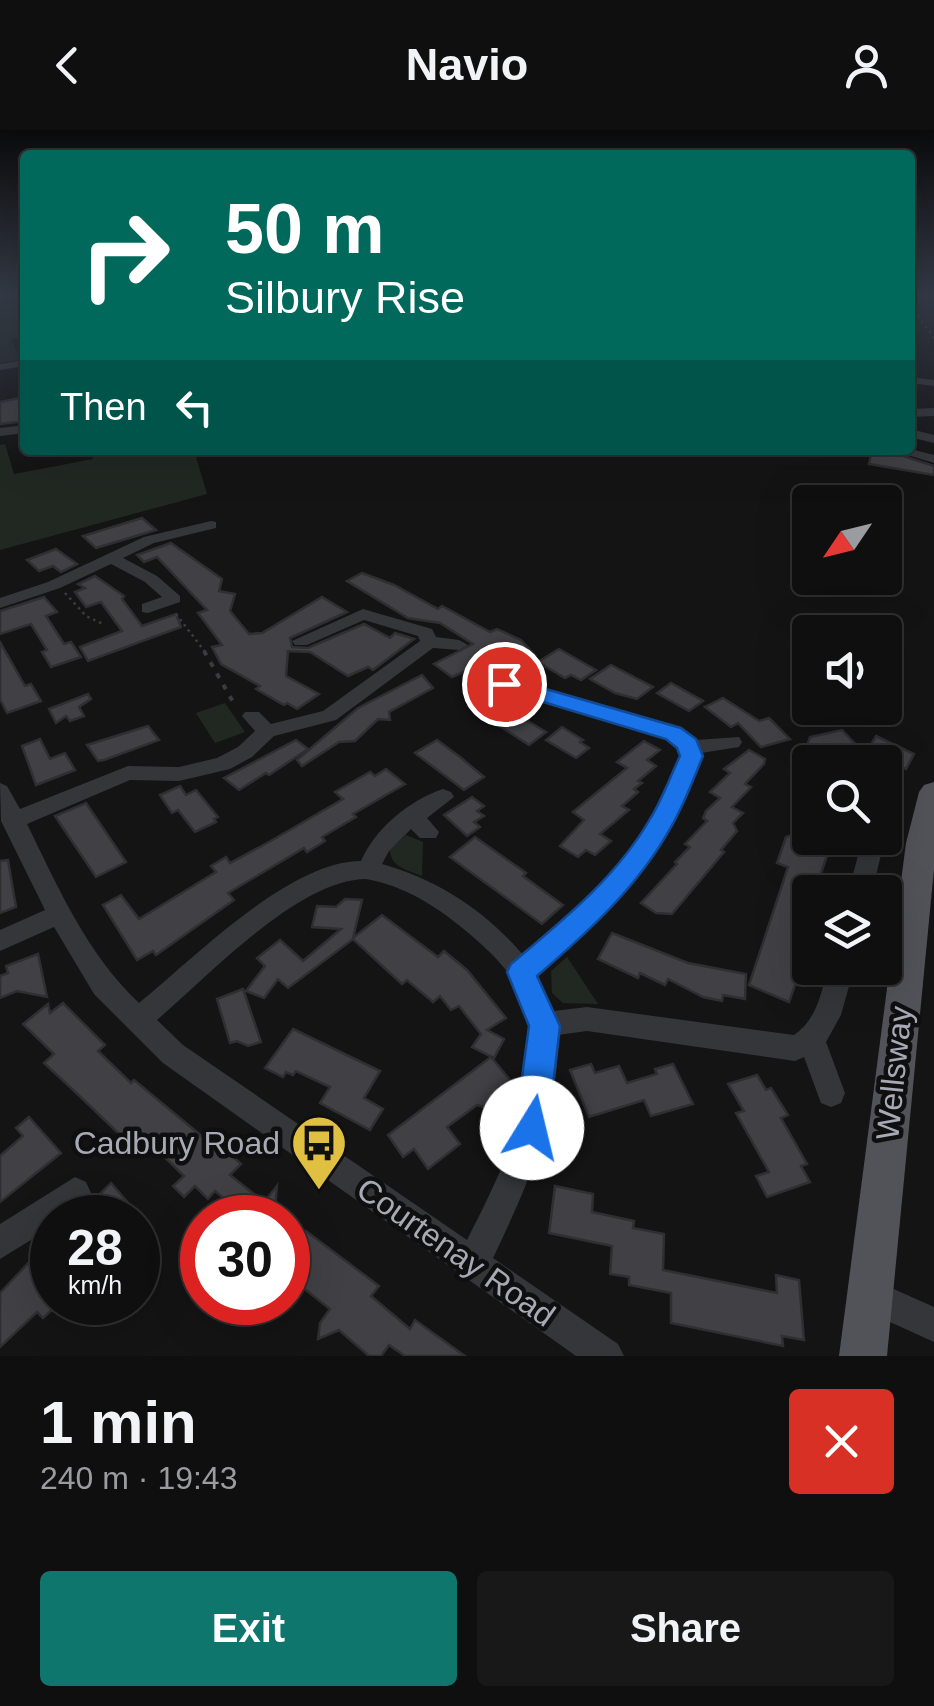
<!DOCTYPE html>
<meta charset="utf-8">
<style>
body{margin:0;font-family:Helvetica,sans-serif;background:#181819;color:#f1f3f6;height:100vh;display:flex;flex-direction:column;font-size:38px;white-space:nowrap}
*{box-sizing:border-box;margin:0}
p{font-size:32px;color:#9b9c9f}
.icon{flex:none;width:55px;height:55px;fill:none;stroke:currentColor;stroke-width:2;stroke-linecap:round;stroke-linejoin:round}
.map{position:relative;height:1226px;overflow:hidden}
.drawer{display:flex;flex-direction:column;background:#0f0f10;flex:1}
.drawer>*{flex:none}
.hud{position:absolute;left:20px;top:20px;width:895px;height:305px;border-radius:10px;box-shadow:0 10px 40px #0002,0 0 0 2px #2f2f30;background:#00695c;color:#fff;overflow:hidden}
.needle{width:65px;rotate:235deg}
.buttons{position:absolute;left:792px;top:355px;display:grid;gap:20px}
.buttons a{display:grid;place-items:center;width:110px;height:110px;border-radius:10px;background:#0f0f10;box-shadow:0 10px 40px #0002,0 0 0 2px #2f2f30;font-size:50px}
.speed{position:absolute;left:30px;top:1065px;display:flex;gap:20px;font-size:50px;font-weight:700;text-align:center}
.speed>*{display:grid;place-content:center;width:130px;height:130px;border-radius:50%;background:#0f0f10;box-shadow:0 10px 40px #0002,0 0 0 2px #2f2f30;line-height:1}
.speed small{font-size:25px;font-weight:400}
.speed .limit{border:15px solid #d22;background:#fff;color:#111}
.pin{position:absolute;display:grid;place-items:center;width:85px;height:85px;color:#fff;margin:-42px;border:5px solid #fff;border-radius:50%;box-shadow:0 2px 10px #0007}
.me{position:absolute;width:110px;margin:-55px;rotate:9deg;stroke-linejoin:round;filter:drop-shadow(0 0 8px #0008)}
.turn{display:flex;align-items:center;gap:35px;height:210px;padding:0 40px;font-size:45px}
.turn .icon{width:130px;height:130px;stroke-width:2.5}
.turn b{display:block;font-size:70px;line-height:85px}
.then{display:flex;align-items:center;height:95px;padding:0 40px;background:#0003;gap:20px;font-size:38px}
.round{display:grid;place-items:center;flex:none;width:105px;height:105px;border-radius:10px;background:#181819}
.overview{display:flex;align-items:center;justify-content:space-between;height:170px;padding:0 40px}
h1{font-size:60px;font-weight:700;line-height:75px}
.button{display:flex;gap:20px;margin-top:auto;padding:20px 40px}
.button a{flex:1;height:115px;border-radius:10px;background:#0f766e;color:#fff;font-size:40px;font-weight:700;line-height:115px;text-align:center}
.button a+a{background:#181819;color:#f1f3f6}
header{display:flex;justify-content:space-between;align-items:center;height:130px;padding:0 40px;background:#0f0f10;font-size:45px;font-weight:700}
.map>svg:first-child{display:block}
.green{fill:#212822}
.building{fill:#414145;stroke:#2f2e31;stroke-width:2.5}
.lines{fill:none;stroke-linecap:round;stroke-linejoin:round}
.path-far1{stroke:#3b3c41;stroke-width:2.5;stroke-dasharray:2.5 4;stroke-linecap:butt}
.path{stroke:#3b3c41;stroke-width:4;stroke-dasharray:5 8;stroke-linecap:butt}
.minor{fill:#35363a;fill-rule:evenodd}
.major{fill:#525259;fill-rule:evenodd}
.route{fill:#1a73e8;stroke:#114b97;stroke-width:2.5}
.labels{text-anchor:middle;stroke-width:9;stroke-linejoin:round;paint-order:stroke}
.near-street-label{font-size:32px;fill:#a7a9b4;stroke:#0f0f10}
.near-poi-label{font-size:32px;fill:#a7a9b4;stroke:#0f0f10;text-anchor:end}
</style>
<header><svg class="icon" aria-label="back" viewBox="0 0 24 24"><path d="M15 5l-7 7 7 7"/></svg>Navio<svg class="icon" aria-label="person" viewBox="0 0 24 24"><circle cx="12" cy="8" r="4"/><path d="M4 21q1-7 8-7t8 7"/></svg></header>
<div class="map">
<svg width="934" height="1226" viewBox="0 0 934 1226">
<rect width="100%" height="100%" fill="#141415"/>
<g class="green">
<polygon points="25,171 25,199 18,200 21,207 11,209 20,230 0,233 0,174"/>
<polygon points="5,314 14,344 93,329 90,320 194,320 207,364 0,420 0,315"/>
<polygon points="225,573 245,602 215,613 196,583"/>
<path d="M406,705L423,712L422,746C407,740 390,737 390,719Z"/>
<polygon points="567,827 598,874 563,873 552,863 551,841"/>
</g>
<g class="building">
<polygon points="25,267 25,291 0,294 0,272"/>
<polygon points="872,320 888,321 934,336 934,345 869,334"/>
<polygon points="142,388 156,400 96,418 83,406"/>
<polygon points="171,413 222,449 219,461 235,464 230,481 249,504 262,503 322,467 347,482 290,508 292,517 308,518 364,494 390,508 395,503 414,509 373,540 368,537 348,546 310,522 288,521 286,546 319,564 297,579 287,573 284,575 256,559 260,556 221,534 212,517 222,515 198,483 207,480 157,427 144,432 137,425"/>
<polygon points="56,419 77,434 61,442 53,436 39,441 27,430"/>
<polygon points="362,443 394,455 438,479 442,476 490,502 497,499 521,510 535,525 499,535 491,530 452,547 434,534 473,514 440,493 408,488 347,451"/>
<polygon points="95,446 124,466 122,469 142,496 176,484 181,497 88,531 80,517 122,501 101,472 86,477 75,462 85,458 78,454"/>
<polygon points="44,467 57,482 46,486 64,514 71,512 81,527 51,537 42,522 47,520 31,494 0,504 0,481"/>
<polygon points="0,512 25,556 31,554 41,571 7,583 0,569"/>
<polygon points="559,519 596,540 581,550 571,545 565,548 538,532"/>
<polygon points="611,535 653,557 637,569 615,563 590,549"/>
<polygon points="422,545 433,558 389,582 390,590 378,589 355,611 339,612 302,636 297,630 358,578"/>
<polygon points="671,553 703,571 689,581 657,563"/>
<polygon points="88,564 91,569 79,577 84,586 70,591 66,586 56,593 49,579"/>
<polygon points="482,567 493,570 546,602 529,615 468,576"/>
<polygon points="723,568 759,591 769,588 790,609 761,617 738,593 731,597 705,577"/>
<polygon points="148,596 159,610 104,630 98,631 87,615"/>
<polygon points="562,597 583,610 580,612 589,618 576,628 546,610"/>
<polygon points="842,600 873,632 801,632 810,607"/>
<polygon points="876,606 914,624 906,639 866,623"/>
<polygon points="40,609 50,629 65,623 75,640 36,655 22,616"/>
<polygon points="296,610 308,619 269,645 266,643 239,660 224,648"/>
<polygon points="437,610 460,627 484,647 464,660 415,623"/>
<polygon points="644,611 660,620 647,630 656,636 638,651 642,653 634,659 638,662 622,676 629,680 600,704 611,711 595,725 586,720 578,727 560,716 584,690 573,682 627,638 617,632"/>
<polygon points="749,620 765,629 764,634 745,654 751,657 732,677 743,683 733,693 737,701 721,720 724,722 672,784 656,783 641,773 677,734 675,732 690,717 685,714 707,691 703,688 706,681 720,668 710,662 730,643 724,639"/>
<polygon points="386,639 405,654 353,684 356,687 322,707 325,711 307,722 304,718 228,763 234,770 156,825 153,821 137,830 103,775 121,765 139,789 216,742 211,736 226,727 230,733 269,712 343,669 335,662 370,642 375,646"/>
<polygon points="180,656 186,665 196,660 218,687 214,689 216,692 195,702 178,680 172,683 160,665"/>
<polygon points="472,667 484,676 477,681 484,686 474,692 480,697 467,706 444,685"/>
<polygon points="86,673 126,732 96,747 55,686"/>
<polygon points="810,699 810,708 833,708 815,761 810,759 810,807 807,817 800,814 792,842 799,844 789,872 749,855 788,737 777,733 786,707"/>
<polygon points="475,707 526,743 523,746 563,775 542,794 450,727"/>
<polygon points="8,730 16,777 0,783 0,731"/>
<polygon points="345,769 362,770 353,808 382,785 438,827 444,821 467,840 506,888 487,900 504,909 494,928 472,917 481,904 459,876 451,880 440,866 433,872 407,850 402,854 353,809 288,858 278,849 264,868 246,861 265,836 257,828 280,810 303,831 341,799 312,797 317,776 336,777"/>
<polygon points="612,803 688,833 746,844 745,869 723,865 722,871 703,867 668,849 665,855 640,843 638,848 598,829"/>
<polygon points="38,824 47,867 17,861 0,868 0,846 8,843 6,836"/>
<polygon points="243,859 261,912 248,916 237,911 230,913 217,869"/>
<polygon points="63,873 105,915 98,921 131,953 134,950 204,1008 208,1004 241,1034 230,1045 264,1072 277,1056 275,1080 285,1088 232,1088 238,1080 215,1061 208,1069 195,1056 184,1067 173,1056 184,1046 146,1009 135,1019 70,957 44,933 54,924 23,894 48,874 50,883"/>
<polygon points="293,899 380,941 364,968 383,979 370,1000 320,973 330,957 296,941 293,945 286,942 283,947 265,938"/>
<polygon points="491,927 510,950 499,958 505,965 487,978 477,975 447,997 460,1014 428,1039 414,1019 403,1027 388,1005"/>
<polygon points="591,934 595,943 619,936 627,953 657,944 655,939 673,934 693,974 651,986 644,970 589,987 570,940"/>
<polygon points="757,945 766,960 771,958 788,985 781,988 807,1034 801,1036 810,1052 767,1067 756,1046 769,1042 736,983 744,981 728,954"/>
<polygon points="29,987 61,1023 0,1072 0,1026 23,1006 16,998"/>
<polygon points="111,1053 141,1088 74,1088 83,1081"/>
<polygon points="555,1056 593,1064 592,1082 634,1091 633,1098 664,1104 663,1140 777,1163 776,1145 799,1150 804,1210 782,1206 783,1216 671,1193 671,1163 629,1155 629,1147 610,1144 612,1116 549,1103"/>
<polygon points="300,1101 306,1101 379,1156 371,1166 410,1199 415,1190 465,1226 405,1226 389,1215 381,1226 369,1226 339,1200 318,1209 320,1193 330,1179 288,1146 288,1119"/>
<polygon points="52,1108 52,1159 46,1165 55,1177 43,1188 37,1182 0,1217 0,1163"/>
</g>
<g class="lines">
<g class="path-far1">
<polyline points="910,175 934,208"/>
<polyline points="65,463 86,486 103,494"/>
<polyline points="176,484 206,523"/>
</g>
<polyline class="path" points="204,521 236,577"/>
<g class="minor">
<polygon points="25,230 25,236 0,240 0,234"/>
<polygon points="910,247 934,250 934,256 910,253"/>
<polygon points="934,278 934,286 910,287 910,279"/>
<polygon points="25,295 25,303 0,306 0,298"/>
<polygon points="910,299 934,305 934,313 910,307"/>
<polygon points="910,319 934,325 934,333 891,320"/>
<polygon points="211,391 216,392 216,398 154,413 123,428 157,446 180,466 180,472 148,483 142,482 142,474 162,467 145,452 111,434 60,458 0,478 0,468 48,452 144,407"/>
<path d="M363,479L432,499L436,507L459,510L468,515L459,520L433,518L336,590L274,606L252,627L230,639L179,651L130,650L27,694C58,757 87,824 139,873C193,829 289,731 361,731C375,699 409,670 443,659L451,662L454,667L427,688L439,702L436,708H420L411,699L389,721L382,734C437,749 487,782 523,825C584,774 651,718 675,640C677,634 683,624 679,618C679,617 668,609 667,609L498,558L496,554L498,550H512L681,599L696,610L739,607L742,612L739,617L701,623C673,717 609,781 537,844L554,881L587,877L794,905C817,889 821,864 828,838H854L841,885L826,912L845,963L841,973L831,977L821,973L804,927L795,931L587,901L558,905C559,985 527,1057 493,1128L618,1214L624,1226H576L163,933L94,864L54,797L0,821V800L45,780L1,691L0,653L7,656L20,679L128,636L179,637L217,628L238,617L255,601L242,586L245,582H259L271,594L323,581L420,511L418,506L364,490L307,515H295L292,511ZM366,749C405,756 436,776 466,801C490,821 518,847 527,878C548,950 499,1047 467,1110L183,915L157,890C207,847 299,749 366,749Z"/>
<polygon points="863,708 885,708 872,762 848,762"/>
<path d="M75,1047L86,1052L91,1063C84,1080 70,1088 52,1088V1097L0,1129V1094Z"/>
<polygon points="869,1148 934,1177 934,1212 857,1177 852,1165 857,1153"/>
</g>
<polygon class="major" points="934,652 934,739 887,1226 839,1226 906,713 919,662 924,655"/>
</g>
<linearGradient id="sky" x2="0" y2="1"><stop stop-color="#0b0b0c"/><stop offset="0.49" stop-color="#343a46"/><stop offset="1" stop-color="#343a46" stop-opacity="0"/></linearGradient>
<rect width="934" height="338" fill="url(#sky)"/>
<path class="route" d="M504,547L681,598L696,609L703,626C693,650 684,675 671,697C638,757 588,802 537,846L560,896L548,998L543,1010L532,1015L520,1010L515,998L529,896L507,842L511,834C562,791 616,748 650,689C662,670 670,647 680,626L677,618L666,609L497,558L494,554L497,549Z"/>
<defs>
<g id="bus-pin" transform="scale(2.875)"><path d="M0 17L-7.5 6A9.5 9.5 0 1 1 7.5 6Z" fill="#e0c041" stroke="#0f0f10"/><path d="M-5-6H5V4H4V6H2V4H-2V6H-4V4H-5ZM-3.5-4V0h7V-4ZM-3.5 1.2v1.5H-2V1.2ZM2 1.2v1.5H3.5V1.2Z" fill="#111"/></g>
</defs>
<g fill-rule="evenodd">
<use href="#bus-pin" x="319" y="1013"/>
</g>
<g class="labels">
<g class="near-street-label">
<text transform="translate(894 943) rotate(-84)" y="11">Wellsway</text>
<text transform="translate(456 1122) rotate(35)" y="11">Courtenay Road</text>
</g>
<g class="near-poi-label">
<text x="280" y="1024">Cadbury Road</text>
</g>
</g>
</svg>
<div class="buttons">
<a><svg class="needle" viewBox="-14 -14 28 28"><path d="M0-13l5 13h-10z" fill="#e53935"/><path d="M0 13l5-13h-10z" fill="#9b9c9f"/></svg></a>
<a><svg class="icon" aria-label="sound" viewBox="0 0 24 24"><path d="M4 9h4l5-4v14l-5-4H4zM17 9q2 3 0 6"/></svg></a>
<a><svg class="icon" aria-label="search" viewBox="0 0 24 24"><circle cx="10" cy="10" r="6"/><path d="M15 15l6 6"/></svg></a>
<a><svg class="icon" aria-label="layers" viewBox="0 0 24 24"><path d="M12 4l9 5-9 5-9-5zM3 14l9 5 9-5"/></svg></a>
</div>
<div class="speed"><div>28<small>km/h</small></div><div class="limit">30</div></div>
<div class="pin" style="left:504px;top:554px;background:#d93025"><svg class="icon" aria-label="arrive" viewBox="0 0 24 24"><path d="M6 21V4h12l-3 4 3 4H6"/></svg></div>
<svg class="me" style="left:532px;top:998px" viewBox="-20 -20 40 40"><circle r="19" fill="#fff"/><path d="M0-13L10 11 0 6-10 11z" fill="#1a73e8"/></svg>
<div class="hud">
<div class="turn"><svg class="icon" aria-label="right" viewBox="0 0 24 24"><path d="M7 20v-9h11M14 6l5 5-5 5"/></svg><div><b>50 m</b>Silbury Rise</div></div>
<div class="then">Then<svg class="icon" aria-label="left" viewBox="0 0 24 24"><path d="M17 20v-9H6M10 6l-5 5 5 5"/></svg></div>
</div>
</div>
<section class="drawer">
<div class="overview"><div><h1>1 min</h1><p>240 m · 19:43</p></div><a class="round" style="background:#d93025;color:#fff"><svg class="icon" aria-label="close" viewBox="0 0 24 24"><path d="M6 6l12 12M18 6L6 18"/></svg></a></div>
<div class="button"><a>Exit</a><a>Share</a></div>
</section>
